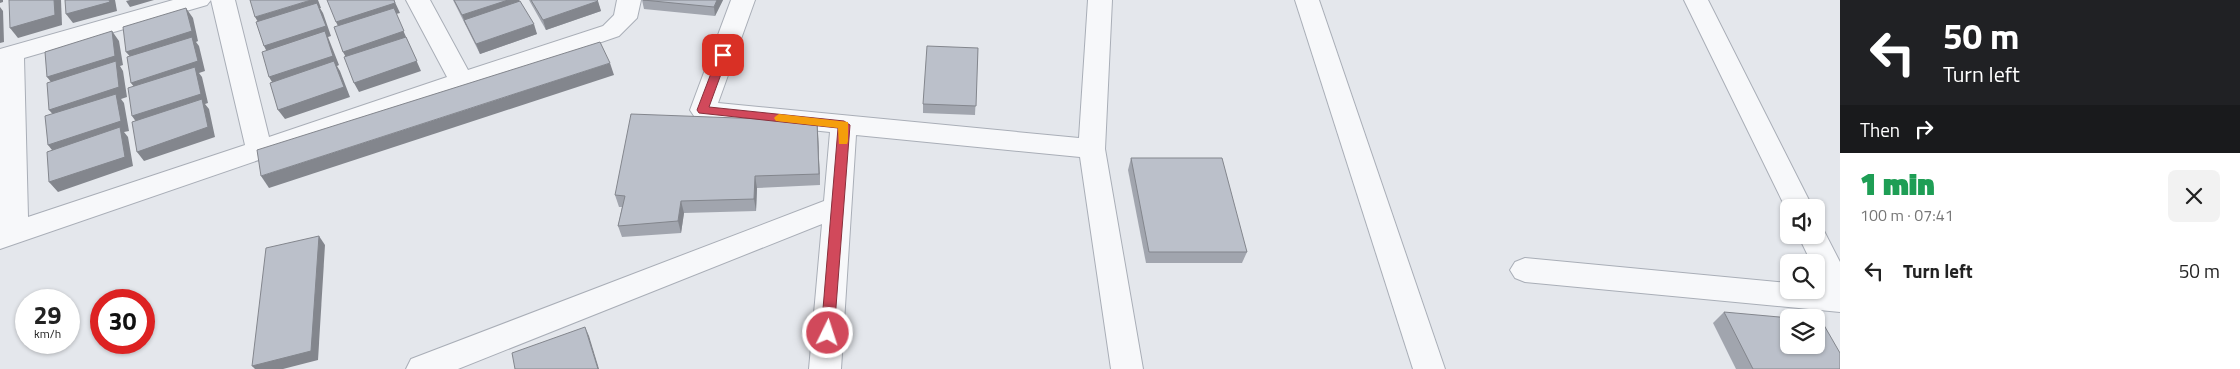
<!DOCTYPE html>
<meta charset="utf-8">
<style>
body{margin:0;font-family:"Titillium Web",sans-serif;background:#f2f2f2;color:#222;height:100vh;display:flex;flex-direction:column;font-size:19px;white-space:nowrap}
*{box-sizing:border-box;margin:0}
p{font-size:16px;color:#767676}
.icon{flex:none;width:28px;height:28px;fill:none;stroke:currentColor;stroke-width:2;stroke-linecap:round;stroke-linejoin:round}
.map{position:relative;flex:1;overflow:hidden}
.details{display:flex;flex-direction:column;background:#fff;width:400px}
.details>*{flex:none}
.top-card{background:#202124;color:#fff;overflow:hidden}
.controls{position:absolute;left:1780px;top:199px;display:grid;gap:10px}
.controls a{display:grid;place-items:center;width:45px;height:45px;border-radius:8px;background:#fff;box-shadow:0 1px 4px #0004;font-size:25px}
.speed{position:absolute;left:15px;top:289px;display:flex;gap:10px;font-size:25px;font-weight:700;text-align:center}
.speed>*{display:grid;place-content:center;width:65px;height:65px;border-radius:50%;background:#fff;box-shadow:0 1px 4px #0004;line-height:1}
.speed small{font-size:12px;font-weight:400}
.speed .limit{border:8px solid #d22;background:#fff;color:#111}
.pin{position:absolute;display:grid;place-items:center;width:42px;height:42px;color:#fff;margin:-21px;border-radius:10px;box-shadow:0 2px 8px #0006}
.me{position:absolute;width:55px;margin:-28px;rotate:4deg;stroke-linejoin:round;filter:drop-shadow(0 0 4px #0008)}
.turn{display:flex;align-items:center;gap:18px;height:105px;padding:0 20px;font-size:22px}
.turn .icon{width:65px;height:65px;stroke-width:2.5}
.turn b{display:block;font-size:35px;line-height:42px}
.then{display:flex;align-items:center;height:48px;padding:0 20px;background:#0003;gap:10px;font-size:19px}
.round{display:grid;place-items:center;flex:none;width:52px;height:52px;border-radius:8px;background:#f2f2f2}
.summary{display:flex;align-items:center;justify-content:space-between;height:85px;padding:0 20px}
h1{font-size:30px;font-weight:800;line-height:38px;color:#1e9e55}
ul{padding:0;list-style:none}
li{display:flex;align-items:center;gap:15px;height:65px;padding:0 20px}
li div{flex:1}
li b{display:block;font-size:19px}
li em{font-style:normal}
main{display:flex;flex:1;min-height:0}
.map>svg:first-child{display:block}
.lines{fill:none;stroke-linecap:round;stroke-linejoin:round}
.minor-casing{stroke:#a9aeb7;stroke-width:2}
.minor{fill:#f7f8fa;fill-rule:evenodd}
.wall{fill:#a1a5ae}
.shaded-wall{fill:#83868d}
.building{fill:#bbc0ca;stroke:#83868d}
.route{fill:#d1495b;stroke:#882f3b}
.slow{fill:#f59e0b}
</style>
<main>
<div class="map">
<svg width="1840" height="369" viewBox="0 0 1840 369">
<rect width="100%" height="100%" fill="#e4e7ec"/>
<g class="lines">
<g class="minor-casing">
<g id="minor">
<polygon points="173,0 211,0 207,5 24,58 28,217 245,145 211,0 235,0 269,137 447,77 406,0 430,0 468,70 603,26 614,15 617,0 641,0 637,18 619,36 0,249 0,49"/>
<polygon points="731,0 755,0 718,103 1079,138 1088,0 1112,0 1105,149 1143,369 1111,369 1080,157 856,135 841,369 809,369 822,224 458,369 406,369 411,359 824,201 830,132 703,119 694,116 690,110"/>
<polygon points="1295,0 1319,0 1445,369 1413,369"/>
<polygon points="1684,0 1708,0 1813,208 1789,208 1789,215"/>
<polygon points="1816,225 1822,227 1840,262 1840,312 1525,282 1515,278 1510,270 1515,262 1525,258 1789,283 1789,290 1816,290 1816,285 1823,286 1816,273 1816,262 1811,262 1798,235 1816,235"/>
</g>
</g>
<use href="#minor" class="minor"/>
</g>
<g class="wall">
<polygon points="453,0 519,0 537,34 480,54"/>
<polygon points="529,0 597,0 601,11 546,30"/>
<polygon points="642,0 723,0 715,16 644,9"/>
<polygon points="978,48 975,115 923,113 923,104"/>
<polygon points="817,121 818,133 820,185 757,188 756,211 684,213 681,233 622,237 618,226 622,207 619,207 615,195"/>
<polygon points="1131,158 1247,252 1242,263 1146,263 1128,170"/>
<polygon points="1724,312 1840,369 1736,369 1713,323"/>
</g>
<g class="shaded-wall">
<polygon points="0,0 3,0 3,2 0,3"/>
<polygon points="54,0 61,0 62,25 18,38 10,28"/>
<polygon points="109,0 115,0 117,11 73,23 66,14"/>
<polygon points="130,0 154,0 130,7 126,1"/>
<polygon points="311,0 318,0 321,8 320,8 323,13 331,36 328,37 339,65 337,66 340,71 350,97 285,119 278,110 275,87 269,77 269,56 264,46 261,27 255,17"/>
<polygon points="394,0 400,13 396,14 421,71 359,92 354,83 348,61 343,52 341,32 336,22"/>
<polygon points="508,0 519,0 522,6 466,25 462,15"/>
<polygon points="717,0 723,0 715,16 714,7"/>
<polygon points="598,1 601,11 546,30 543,20"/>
<polygon points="0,7 3,11 4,42 0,43"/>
<polygon points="186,8 193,18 198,41 196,42 199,46 205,71 199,73 202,77 208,103 205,104 209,109 215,137 144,161 137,152 139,126 132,116 138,92 131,83 134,61 126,52"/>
<polygon points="534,24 537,34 480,54 476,44"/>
<polygon points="112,31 119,41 123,65 120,66 123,71 127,97 121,99 124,103 129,131 124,132 128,137 133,166 58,192 49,182 56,155 48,145 57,119 49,110 55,87 47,77"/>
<polygon points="610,63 614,75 269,188 261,176"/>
<polygon points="817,121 818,133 820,185 819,174"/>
<polygon points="755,176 757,188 756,211 754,199"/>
<polygon points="681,201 684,213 681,233 678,221"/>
<polygon points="319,236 325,245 318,360 283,369 255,369 252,366"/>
<polygon points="585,327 589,336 599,369 598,369"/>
</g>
<g class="building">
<polygon points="9,0 54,0 55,15 10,28"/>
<polygon points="65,0 109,0 110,2 66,14"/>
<polygon points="250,0 311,0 255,17"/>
<polygon points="327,0 394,0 395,3 336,22"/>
<polygon points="454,0 508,0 462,15"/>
<polygon points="531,0 597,0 598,1 543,20"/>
<polygon points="643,0 717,0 714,7"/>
<polygon points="520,1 534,24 476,44 464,20"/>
<polygon points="317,3 326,26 264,46 256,22"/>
<polygon points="186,8 192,31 126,52 123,27"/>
<polygon points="394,8 404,31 343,52 334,27"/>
<polygon points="112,31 115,56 47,77 45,52"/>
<polygon points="325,31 333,56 269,77 262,52"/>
<polygon points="192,37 198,61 131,83 127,57"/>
<polygon points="406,37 417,61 354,83 344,57"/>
<polygon points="600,42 610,63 261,176 257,150"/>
<polygon points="927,46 978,48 976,106 923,104"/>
<polygon points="116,61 119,87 49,110 47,83"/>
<polygon points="334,61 344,87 278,110 270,83"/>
<polygon points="195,67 201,94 132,116 128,88"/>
<polygon points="116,94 121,121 48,145 45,116"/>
<polygon points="202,99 208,127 137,152 132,122"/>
<polygon points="631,114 817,121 819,174 755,176 754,199 681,201 678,221 618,226 625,196 615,195"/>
<polygon points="120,127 125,157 49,182 47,152"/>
<polygon points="1131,158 1222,158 1247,252 1149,252"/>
<polygon points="319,236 311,351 252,366 266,248"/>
<polygon points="1724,312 1790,318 1789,318 1789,345 1816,345 1816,320 1821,320 1840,353 1840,369 1753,369"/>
<polygon points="585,327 598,369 515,369 512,353"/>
</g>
<polygon class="route" points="723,52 728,55 709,107 844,121 850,125 834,333 832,337 828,338 823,337 821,333 838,128 699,113 697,110 718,55"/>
<polygon class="slow" points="779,114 848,122 848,141 847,144 839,144 838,128 776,121 774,118 776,116"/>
</svg>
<div class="controls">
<a><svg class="icon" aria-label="sound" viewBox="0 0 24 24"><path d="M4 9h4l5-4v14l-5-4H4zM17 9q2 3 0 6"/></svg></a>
<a><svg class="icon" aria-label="search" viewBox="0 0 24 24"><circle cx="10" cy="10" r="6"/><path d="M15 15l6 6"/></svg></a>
<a><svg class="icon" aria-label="layers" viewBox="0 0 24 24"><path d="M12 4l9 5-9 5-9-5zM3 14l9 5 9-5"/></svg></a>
</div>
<div class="speed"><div>29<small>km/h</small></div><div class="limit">30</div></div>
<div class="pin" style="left:723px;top:55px;background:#d93025"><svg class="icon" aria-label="arrive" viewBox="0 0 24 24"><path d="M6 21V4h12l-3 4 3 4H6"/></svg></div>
<svg class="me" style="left:828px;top:333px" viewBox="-20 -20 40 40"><circle r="17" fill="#d1495b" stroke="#fff" stroke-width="3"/><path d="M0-11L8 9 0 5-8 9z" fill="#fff"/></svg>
</div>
<section class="details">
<div class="top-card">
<div class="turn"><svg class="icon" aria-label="left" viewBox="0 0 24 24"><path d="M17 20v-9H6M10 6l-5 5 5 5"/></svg><div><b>50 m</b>Turn left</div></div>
<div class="then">Then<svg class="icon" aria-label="right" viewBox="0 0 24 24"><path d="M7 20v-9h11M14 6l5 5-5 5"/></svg></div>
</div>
<div class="summary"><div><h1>1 min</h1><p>100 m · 07:41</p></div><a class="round"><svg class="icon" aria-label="close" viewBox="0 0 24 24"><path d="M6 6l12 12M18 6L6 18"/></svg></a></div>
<ul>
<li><svg class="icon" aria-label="left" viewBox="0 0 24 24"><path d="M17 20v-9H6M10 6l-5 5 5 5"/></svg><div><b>Turn left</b></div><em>50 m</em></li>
</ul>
</section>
</main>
